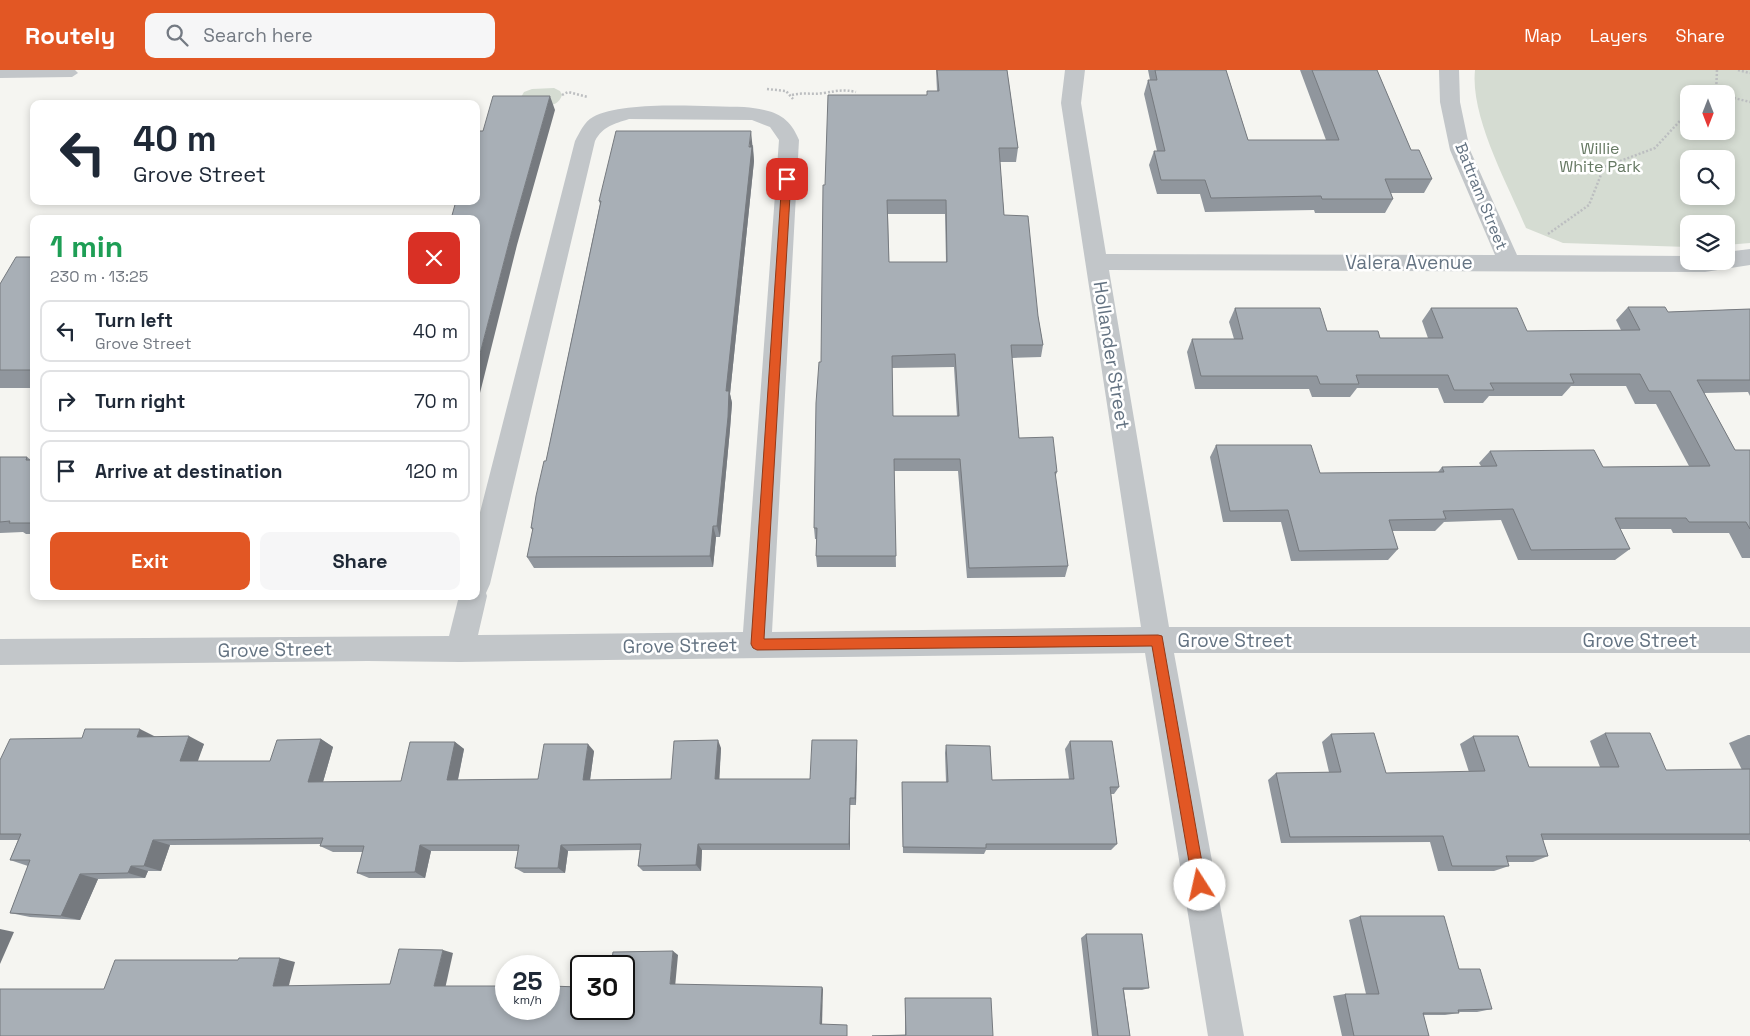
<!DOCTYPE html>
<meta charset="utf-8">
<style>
body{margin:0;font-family:"Space Grotesk",sans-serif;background:#f6f6f7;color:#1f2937;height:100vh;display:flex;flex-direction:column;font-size:19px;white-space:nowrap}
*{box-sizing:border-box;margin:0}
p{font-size:16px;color:#747a83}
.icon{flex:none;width:28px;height:28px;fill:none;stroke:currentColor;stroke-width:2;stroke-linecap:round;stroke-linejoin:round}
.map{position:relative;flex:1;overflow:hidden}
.side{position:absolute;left:30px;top:145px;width:450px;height:385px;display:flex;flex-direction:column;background:#fff;border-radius:10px;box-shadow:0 2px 8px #0003}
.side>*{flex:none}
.banner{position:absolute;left:30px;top:30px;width:450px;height:105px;border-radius:10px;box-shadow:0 2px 8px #0003;background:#fff;color:#1f2937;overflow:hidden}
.needle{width:32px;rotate:180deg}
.fabs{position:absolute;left:1680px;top:15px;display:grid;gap:10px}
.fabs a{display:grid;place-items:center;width:55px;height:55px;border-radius:10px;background:#fff;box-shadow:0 2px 8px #0003;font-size:25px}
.speed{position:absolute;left:495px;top:885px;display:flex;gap:10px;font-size:25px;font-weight:700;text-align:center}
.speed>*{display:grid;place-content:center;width:65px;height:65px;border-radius:50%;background:#fff;box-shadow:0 2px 8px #0003;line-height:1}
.speed small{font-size:12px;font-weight:400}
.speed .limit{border:2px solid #111;border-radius:8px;background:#fff;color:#111}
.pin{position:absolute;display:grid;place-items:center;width:42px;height:42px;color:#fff;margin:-21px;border-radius:10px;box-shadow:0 2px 8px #0006}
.me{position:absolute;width:55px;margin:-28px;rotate:350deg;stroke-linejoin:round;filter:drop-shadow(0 0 4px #0008)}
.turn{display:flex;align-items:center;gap:18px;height:105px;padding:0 20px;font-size:22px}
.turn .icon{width:65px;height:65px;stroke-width:2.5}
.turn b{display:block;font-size:35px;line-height:42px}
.round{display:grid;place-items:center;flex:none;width:52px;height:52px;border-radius:10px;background:#f6f6f7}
.head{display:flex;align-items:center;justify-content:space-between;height:85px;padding:0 20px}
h1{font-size:30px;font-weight:700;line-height:38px;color:#1e9e55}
.primary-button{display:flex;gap:10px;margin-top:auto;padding:10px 20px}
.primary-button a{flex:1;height:58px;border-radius:10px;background:#e25724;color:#fff;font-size:20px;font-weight:700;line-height:58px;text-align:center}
.primary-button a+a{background:#f6f6f7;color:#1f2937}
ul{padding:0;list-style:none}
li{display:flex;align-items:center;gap:15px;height:62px;margin:0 10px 8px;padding:0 10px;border:2px solid #e0e1e3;border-radius:10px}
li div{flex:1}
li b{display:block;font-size:19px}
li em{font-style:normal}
header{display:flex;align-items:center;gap:30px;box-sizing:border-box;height:70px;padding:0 25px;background:#e25724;color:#fff}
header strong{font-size:24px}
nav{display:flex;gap:28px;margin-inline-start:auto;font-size:18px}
.search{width:350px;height:45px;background:#f6f6f7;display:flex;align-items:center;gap:12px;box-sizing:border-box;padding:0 18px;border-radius:10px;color:#747a83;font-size:19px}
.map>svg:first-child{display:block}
.green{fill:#d5dcd2;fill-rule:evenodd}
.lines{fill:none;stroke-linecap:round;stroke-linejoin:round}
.path{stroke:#bcbec0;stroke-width:2.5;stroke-dasharray:2 2;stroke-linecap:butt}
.lane{fill:#c2c6c9;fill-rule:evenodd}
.street{fill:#c2c6c9;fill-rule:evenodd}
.wall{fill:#90969d;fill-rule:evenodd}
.shaded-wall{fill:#767a7f}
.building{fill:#a8afb6;stroke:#767a7f;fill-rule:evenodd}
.route{fill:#e25724;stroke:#933917}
.labels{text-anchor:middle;stroke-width:5;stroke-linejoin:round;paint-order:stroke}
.far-park-label{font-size:16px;fill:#667963;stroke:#fff}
.far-street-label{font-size:16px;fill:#647382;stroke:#fff}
.street-label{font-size:19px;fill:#647382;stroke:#fff}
</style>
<header>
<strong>Routely</strong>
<div class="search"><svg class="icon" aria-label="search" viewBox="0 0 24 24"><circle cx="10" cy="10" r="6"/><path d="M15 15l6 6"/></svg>Search here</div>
<nav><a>Map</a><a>Layers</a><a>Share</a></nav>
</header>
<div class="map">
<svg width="1750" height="966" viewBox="0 0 1750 966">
<rect width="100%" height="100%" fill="#f5f5f1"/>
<g class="green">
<path d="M1475,0H1750V173L1726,175V154H1689L1688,177L1563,173L1526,158C1508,115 1470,47 1475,0ZM1689,24H1726V61H1689ZM1689,89H1726V126H1689Z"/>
<path d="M554,18L560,21L562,25C556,43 534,33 520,29L524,22L532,19Z"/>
</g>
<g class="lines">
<g class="path">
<polyline points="1717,0 1716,23 1718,24"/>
<polyline points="1738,0 1750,3"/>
<polyline points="767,19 786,21 793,29"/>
<polyline points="562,25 568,22 588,27"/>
<path d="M792,25C803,22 813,25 824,23C837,21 843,19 856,22"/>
<polyline points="1726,26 1750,32"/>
<polyline points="1548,164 1589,135 1604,97 1655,78 1689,41"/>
</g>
<polygon class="lane" points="0,0 75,0 78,3 72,7 0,8"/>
<path class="street" d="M1065,0H1085L1081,33L1106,184L1495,185L1450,80L1440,32L1439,0H1459L1460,32L1470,80L1517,185L1689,186V191H1726V182L1750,179V195L1705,202L1109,200L1169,557H1750V583H1174L1244,966H1208L1145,583L460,592L367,591L0,595V569L449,566L459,526H476V458L575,71C580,62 584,52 593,47C624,30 707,37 744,37C771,40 788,43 799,70L772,562L1141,557L1061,33ZM629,49L752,50L770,57L779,70L743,562L478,565L487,526L486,523L490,514L595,71C603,56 614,54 629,49Z"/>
</g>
<g class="wall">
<path d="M936,0H1007L1018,78L1016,92H1000L1004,145L1038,246L1043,275L1041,287L1012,288L1019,368L1057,402L1055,407L1068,496L1065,507L967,508L958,401H894L896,497H817L816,486V469H815L814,458L821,292L927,25V21H937ZM888,144H945L946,192H889ZM954,297L957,346H893L892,298Z"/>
<polygon points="1148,0 1226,0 1248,70 1326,70 1300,0 1377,0 1411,80 1432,109 1424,123 1391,123 1393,129 1385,143 1315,143 1314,140 1205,142 1200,124 1157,124 1149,95 1154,81 1157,81 1144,24 1148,10 1150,10"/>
<polygon points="753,75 754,91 730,324 732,333 730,359 720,467 716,467 713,497 534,498 527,487 533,461 531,458 546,391 600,134 599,131"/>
<polygon points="34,187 34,318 0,318 0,214"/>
<polygon points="1628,237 1668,242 1750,239 1750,326 1748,322 1704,323 1735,380 1750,380 1750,488 1742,488 1729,463 1673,463 1671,459 1620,459 1630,479 1615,490 1518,490 1501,450 1444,452 1435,461 1392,461 1398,479 1388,490 1291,491 1281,452 1223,452 1210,387 1216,375 1320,403 1438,402 1442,397 1481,396 1479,393 1490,381 1603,397 1689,396 1656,334 1635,334 1626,316 1571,316 1562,326 1489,326 1483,333 1444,333 1438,318 1357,318 1350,327 1312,327 1309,319 1195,319 1187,282 1192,269 1234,269 1229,252 1235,238 1327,261 1380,268 1428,268 1422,251 1431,238 1527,261 1621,260 1616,250"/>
<polygon points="0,387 27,387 31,390 34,390 34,464 26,464 23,462 0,463"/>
<polygon points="1605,663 1666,700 1742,700 1729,673 1748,665 1750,665 1750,772 1749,770 1543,770 1548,786 1533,792 1507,792 1509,796 1494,801 1438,801 1430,772 1281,773 1268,710 1276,703 1329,702 1322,672 1331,664 1386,703 1469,702 1460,674 1473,666 1529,697 1600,697 1590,671"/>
<polygon points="156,667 204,674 197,691 270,691 321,669 333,677 323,712 401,711 455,672 464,679 458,710 538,709 594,681 590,710 671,709 721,678 719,709 810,709 857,678 856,735 850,735 850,780 702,780 701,801 643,801 638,796 640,780 568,781 565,803 524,803 515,798 518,781 431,781 425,808 369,808 357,803 363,782 333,782 320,776 321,774 170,775 161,801 148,801 145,808 98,809 80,850 30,847 10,843 28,796 10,790 18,770 0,770 0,690 82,668"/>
<polygon points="1070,671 1119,717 1114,724 1111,724 1117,774 1111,780 986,780 984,784 903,783 902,719 902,712 946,712 945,683 946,675 992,710 1069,709 1065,679"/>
<polygon points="1360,846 1459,899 1492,939 1477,942 1459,942 1459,943 1445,945 1423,945 1429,966 1342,966 1333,926 1345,924 1366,924 1349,850"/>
<polygon points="1086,864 1149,918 1142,920 1124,920 1130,966 1092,966 1081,868"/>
<polygon points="905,928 993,966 905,965"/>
</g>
<g class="shaded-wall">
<polygon points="550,26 555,40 517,175 476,339 476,299 512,161"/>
<polygon points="751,61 754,91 730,324 732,333 730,359 720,467 717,456 726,321"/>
<polygon points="713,456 716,467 713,497 710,486"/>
<polygon points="140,659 156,667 137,667"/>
<polygon points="189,666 204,674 195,699 180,691"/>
<polygon points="321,669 333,677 321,719 308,712"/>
<polygon points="718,670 721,678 719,716 715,709"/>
<polygon points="857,670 857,678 856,735 855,728"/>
<polygon points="455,672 464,679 456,718 447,710"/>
<polygon points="588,674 594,681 589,717 583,710"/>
<polygon points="850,728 850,780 849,774"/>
<polygon points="153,770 170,775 161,801 144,796"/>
<polygon points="698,774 702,780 701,801 696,795"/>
<polygon points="420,775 431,781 425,808 415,802"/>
<polygon points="561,775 568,781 565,803 558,798"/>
<polygon points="131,796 148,801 145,808 128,803"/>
<polygon points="80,804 98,809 80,850 61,846"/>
<polygon points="0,859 14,862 0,894"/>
<polygon points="443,880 453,883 445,919 434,916"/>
<polygon points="673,881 678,885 675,917 670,914"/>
<polygon points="280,888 295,892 288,919 273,916"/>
<polygon points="822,917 823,919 822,956 820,954"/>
</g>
<g class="building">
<path d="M937,0H1007L1018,78H999L1004,145L1028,146L1038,246L1043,275H1011L1019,368L1053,367L1057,402H1055L1068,496L969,498L960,389H894L896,486H816L817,458H814L816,333L819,292H821L823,115H825L828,25H927V21H939ZM887,130H946L947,192H889ZM955,284L959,346H893L892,286Z"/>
<polygon points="1155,0 1226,0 1248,70 1339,70 1312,0 1377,0 1411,80 1419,80 1432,109 1385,109 1393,129 1322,129 1321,126 1211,128 1205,110 1161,110 1154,81 1165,81 1148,10 1157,10"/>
<polygon points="493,26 550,26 512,161 476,299 476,149 451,149 456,131 476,131 476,69 479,61 483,61"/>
<polygon points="616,61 751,61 749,77 752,77 726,321 729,321 728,347 717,456 713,456 710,486 527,487 533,458 531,458 536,426 544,391 546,391 601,131 599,131"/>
<polygon points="16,187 34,187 34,300 0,300 0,214"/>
<polygon points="1628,237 1665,237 1668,242 1750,239 1750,310 1697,310 1735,380 1750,380 1750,459 1746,452 1689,452 1686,448 1615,448 1630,479 1531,480 1513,439 1443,441 1446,449 1389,450 1398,479 1299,481 1288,440 1230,441 1216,375 1311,375 1320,403 1444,402 1442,397 1497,396 1490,381 1594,380 1603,397 1710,396 1670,321 1649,321 1640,304 1570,304 1574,313 1490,313 1494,320 1454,320 1448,305 1356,305 1359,314 1320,314 1317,306 1201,306 1192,269 1243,269 1235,238 1320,238 1327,261 1378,261 1380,268 1443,268 1431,238 1517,238 1527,261 1640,260"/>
<polygon points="0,387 27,387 26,390 34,390 34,453 9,453 10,451 0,452"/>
<polygon points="85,659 140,659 137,667 189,666 180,691 270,691 277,670 321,669 308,712 401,711 410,672 455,672 447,710 538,709 544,674 588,674 583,710 671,709 674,671 718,670 715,709 810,709 812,670 857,670 855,728 850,728 849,774 698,774 696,795 638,796 641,774 561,775 558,798 515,798 519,775 420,775 415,802 357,803 364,776 320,776 323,768 153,770 144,796 131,796 128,803 80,804 61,846 10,843 30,790 10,790 21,764 0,764 0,690 10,669 82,668"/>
<polygon points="1374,663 1386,703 1485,701 1473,666 1518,666 1529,697 1619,697 1605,663 1650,663 1666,700 1750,699 1750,764 1541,764 1548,786 1506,786 1509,796 1452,796 1443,766 1290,767 1276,703 1341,702 1331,664"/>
<polygon points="1070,671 1112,671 1119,717 1110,717 1117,774 986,774 986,778 903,777 902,712 948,712 946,675 990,676 992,710 1074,709"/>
<polygon points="1360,846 1444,846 1459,899 1480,899 1492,939 1458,940 1459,943 1423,943 1429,966 1354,966 1345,924 1379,924"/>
<polygon points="1086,864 1142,864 1149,918 1123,918 1130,966 1098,966"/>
<polygon points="399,879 443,880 434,916 506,916 506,939 549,939 549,916 581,917 581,939 624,939 624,896 611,896 613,882 673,881 670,914 822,917 820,954 847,955 847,966 0,966 0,919 104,919 115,890 238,890 239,888 280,888 273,916 390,914"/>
<polygon points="905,928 991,928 993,966 872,966 906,965"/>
</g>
<polygon class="route" points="787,106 791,109 764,569 1158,565 1162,566 1206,815 1204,820 1200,822 1195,820 1193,815 1152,576 757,580 753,578 751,574 782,109"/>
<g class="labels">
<g class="far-park-label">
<text x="1600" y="84">Willie<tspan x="1600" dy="18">White Park</tspan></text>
</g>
<g class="far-street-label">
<text transform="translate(1482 126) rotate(68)" y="6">Battram Street</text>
</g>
<g class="street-label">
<text x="1409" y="199">Valera Avenue</text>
<text transform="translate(1112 285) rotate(81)" y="7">Hollander Street</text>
<text x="1235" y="577">Grove Street</text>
<text x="1640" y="577">Grove Street</text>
<text transform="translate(680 575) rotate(-1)" y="7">Grove Street</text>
<text transform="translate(275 579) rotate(-1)" y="7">Grove Street</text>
</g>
</g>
</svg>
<div class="fabs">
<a><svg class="needle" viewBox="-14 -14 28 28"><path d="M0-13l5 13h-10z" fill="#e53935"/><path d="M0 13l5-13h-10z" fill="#747a83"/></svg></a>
<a><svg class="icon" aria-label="search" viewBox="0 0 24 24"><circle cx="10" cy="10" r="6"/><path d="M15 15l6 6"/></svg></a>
<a><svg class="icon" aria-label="layers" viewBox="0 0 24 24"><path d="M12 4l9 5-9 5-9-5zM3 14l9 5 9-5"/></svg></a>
</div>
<div class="speed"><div>25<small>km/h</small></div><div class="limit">30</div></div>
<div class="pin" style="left:787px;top:109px;background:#d93025"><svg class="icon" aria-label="arrive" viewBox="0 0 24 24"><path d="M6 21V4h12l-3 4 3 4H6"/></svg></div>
<svg class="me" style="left:1200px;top:815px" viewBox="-20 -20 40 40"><circle r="19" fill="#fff"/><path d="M0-13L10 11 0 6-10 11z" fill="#e25724"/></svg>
<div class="banner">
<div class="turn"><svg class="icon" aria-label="left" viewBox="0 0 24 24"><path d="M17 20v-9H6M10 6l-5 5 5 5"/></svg><div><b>40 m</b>Grove Street</div></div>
</div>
<section class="side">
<div class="head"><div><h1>1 min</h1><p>230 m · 13:25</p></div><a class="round" style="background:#d93025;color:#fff"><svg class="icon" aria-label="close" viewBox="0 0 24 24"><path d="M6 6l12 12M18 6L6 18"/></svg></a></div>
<ul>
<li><svg class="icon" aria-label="left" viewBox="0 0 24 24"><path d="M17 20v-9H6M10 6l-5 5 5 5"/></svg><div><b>Turn left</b><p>Grove Street</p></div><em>40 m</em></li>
<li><svg class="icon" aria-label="right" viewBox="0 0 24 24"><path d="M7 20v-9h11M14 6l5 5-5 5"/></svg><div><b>Turn right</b></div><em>70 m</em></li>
<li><svg class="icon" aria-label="arrive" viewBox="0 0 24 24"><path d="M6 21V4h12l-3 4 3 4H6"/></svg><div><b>Arrive at destination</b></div><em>120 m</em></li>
</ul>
<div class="primary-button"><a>Exit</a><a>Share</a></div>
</section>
</div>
